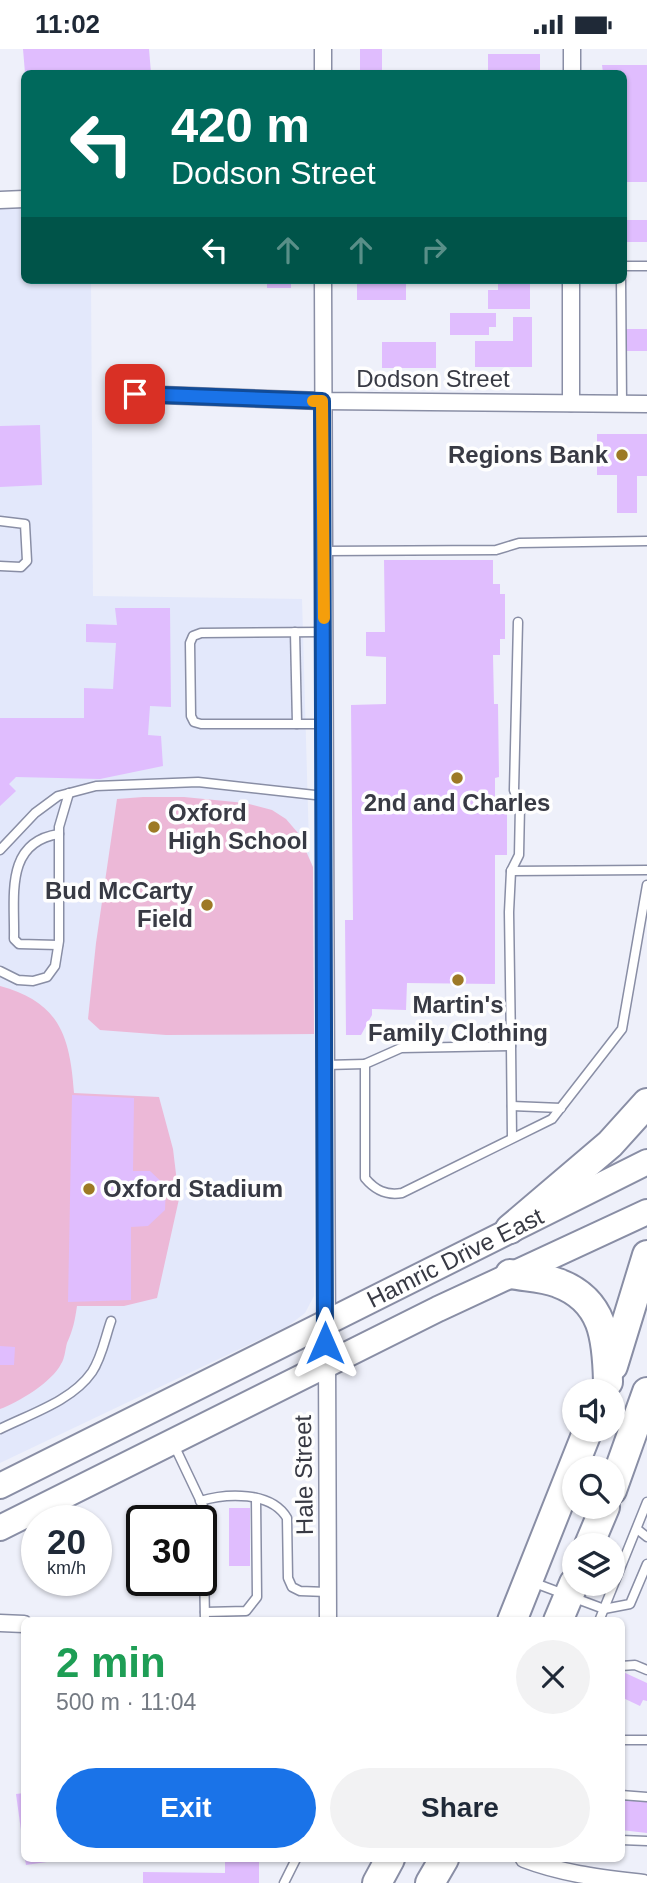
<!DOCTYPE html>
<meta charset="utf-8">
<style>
body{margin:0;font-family:Helvetica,sans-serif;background:#f2f2f3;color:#1f2937;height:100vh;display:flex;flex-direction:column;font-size:26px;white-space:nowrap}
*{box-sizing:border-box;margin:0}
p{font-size:23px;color:#747a83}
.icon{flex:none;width:38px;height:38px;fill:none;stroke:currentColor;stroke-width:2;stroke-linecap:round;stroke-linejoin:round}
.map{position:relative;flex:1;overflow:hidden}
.side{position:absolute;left:21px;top:1568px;width:604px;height:245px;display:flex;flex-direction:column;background:#fff;border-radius:10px;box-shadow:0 2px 5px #0004}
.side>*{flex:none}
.top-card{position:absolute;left:21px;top:21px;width:606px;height:214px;border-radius:10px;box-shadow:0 2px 5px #0004;background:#00695c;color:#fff;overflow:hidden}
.controls{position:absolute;left:562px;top:1330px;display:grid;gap:14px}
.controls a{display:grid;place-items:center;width:63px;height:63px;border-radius:50%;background:#fff;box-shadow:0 2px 5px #0004;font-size:35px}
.speed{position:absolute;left:21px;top:1456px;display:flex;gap:14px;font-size:35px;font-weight:700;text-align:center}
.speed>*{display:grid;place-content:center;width:91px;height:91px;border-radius:50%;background:#fff;box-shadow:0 2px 5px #0004;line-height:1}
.speed small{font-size:18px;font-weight:400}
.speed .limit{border:4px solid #111;border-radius:10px;background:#fff;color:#111}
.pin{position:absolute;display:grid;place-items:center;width:60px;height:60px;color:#fff;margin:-30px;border-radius:14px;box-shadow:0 4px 10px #0006}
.me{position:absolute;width:77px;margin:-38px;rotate:0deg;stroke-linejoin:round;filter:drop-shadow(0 0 5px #0008)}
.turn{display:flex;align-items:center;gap:24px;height:147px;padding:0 35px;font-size:32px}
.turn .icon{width:91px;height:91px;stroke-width:2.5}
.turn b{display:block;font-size:49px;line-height:60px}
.lanes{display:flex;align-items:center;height:66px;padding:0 35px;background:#0003;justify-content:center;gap:35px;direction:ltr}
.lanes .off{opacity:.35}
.round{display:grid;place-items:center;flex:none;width:74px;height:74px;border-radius:37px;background:#f2f2f3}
.head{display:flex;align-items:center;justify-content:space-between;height:119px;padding:0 35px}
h1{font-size:42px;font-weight:700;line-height:52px;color:#1e9e55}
.cta{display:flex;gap:14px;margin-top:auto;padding:14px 35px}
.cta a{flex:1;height:80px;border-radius:42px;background:#1a73e8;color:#fff;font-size:28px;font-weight:700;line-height:80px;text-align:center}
.cta a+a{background:#f2f2f3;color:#1f2937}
.status{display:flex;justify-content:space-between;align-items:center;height:49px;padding:0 35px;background:#fff;direction:ltr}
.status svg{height:19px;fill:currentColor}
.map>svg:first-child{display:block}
.built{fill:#e3e8fb}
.green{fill:#ecb8d7}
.building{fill:#e0bdfe}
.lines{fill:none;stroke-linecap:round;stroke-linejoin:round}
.lane-casing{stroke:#898ea5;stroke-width:11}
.street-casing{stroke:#898ea5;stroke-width:19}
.primary-casing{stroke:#898ea5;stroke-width:28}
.highway-casing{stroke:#898ea5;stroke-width:32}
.lane{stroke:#fff;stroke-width:8}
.street{stroke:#fff;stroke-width:16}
.primary{stroke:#fff;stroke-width:24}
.highway{stroke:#fff;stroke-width:28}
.route-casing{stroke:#114b97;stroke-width:18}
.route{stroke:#1a73e8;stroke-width:12}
.slow{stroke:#f59e0b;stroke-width:12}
.poi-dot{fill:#9d7925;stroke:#fefefe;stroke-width:2.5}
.labels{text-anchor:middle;stroke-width:7;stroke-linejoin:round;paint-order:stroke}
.street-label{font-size:24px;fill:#383a44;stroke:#fefefe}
.poi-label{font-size:24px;font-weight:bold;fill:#383a44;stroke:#fefefe;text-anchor:end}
</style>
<div class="status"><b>11:02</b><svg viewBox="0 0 49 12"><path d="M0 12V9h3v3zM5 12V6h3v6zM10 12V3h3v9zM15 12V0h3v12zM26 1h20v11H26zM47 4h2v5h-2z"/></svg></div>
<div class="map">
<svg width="647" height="1834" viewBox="0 0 647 1834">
<rect width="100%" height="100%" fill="#eef0fa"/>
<polygon class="built" points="0,150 24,151 24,231 91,231 93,547 302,550 315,1006 314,1247 305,1264 288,1277 0,1414"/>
<g class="green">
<polygon points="143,748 184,748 245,754 272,761 286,770 298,784 313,818 314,985 166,986 100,981 88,970 96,894 117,750"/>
<path d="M0,937C60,953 70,988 74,1044L159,1048L173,1100L179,1150L157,1249L124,1257H77C75,1271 73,1281 67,1294C65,1301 65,1309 61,1315C53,1332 18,1354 0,1360Z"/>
</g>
<g class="building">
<polygon points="23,0 149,0 151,24 25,24"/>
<rect x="360" y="0" width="22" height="24"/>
<rect x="488" y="5" width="52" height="19"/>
<polygon points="602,16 647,16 647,133 623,133 623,24 603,24"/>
<rect x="623" y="171" width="24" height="22"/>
<rect x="267" y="231" width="24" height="8"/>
<rect x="357" y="231" width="49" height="20"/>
<polygon points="498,231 530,231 530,260 488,260 488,241 498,241"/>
<polygon points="450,264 496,264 496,278 489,278 489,286 450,286"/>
<polygon points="513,268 532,268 532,318 475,318 475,292 513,292"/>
<polygon points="618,280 647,280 647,302 617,302"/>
<rect x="382" y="293" width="54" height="26"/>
<polygon points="40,376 42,436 0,438 0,377"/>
<polygon points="597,385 647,385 647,427 637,427 637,464 617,464 617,426 597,426"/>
<polygon points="384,511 493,511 493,535 500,535 500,545 505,545 505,590 500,590 500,606 493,606 494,655 498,655 499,728 495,729 495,756 507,756 507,806 495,806 495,935 407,934 406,961 372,960 372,966 361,986 346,986 345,871 353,871 351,656 386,655 386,608 366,607 366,583 385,583"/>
<polygon points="115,559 170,559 171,658 150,657 148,686 161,687 163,717 100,730 16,728 9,735 16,742 0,757 0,669 84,669 84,639 113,640 116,594 86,593 86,575 117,576"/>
<polygon points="72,1046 134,1049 133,1122 150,1122 166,1137 165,1161 148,1177 131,1178 131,1251 68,1253"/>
<polygon points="0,1297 15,1298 14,1316 0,1316"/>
<rect x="229" y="1459" width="21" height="58"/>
<polygon points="621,1622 647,1634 647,1652 643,1651 640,1657 621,1648"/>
<polygon points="24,1744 24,1796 23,1796 16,1745"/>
<polygon points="621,1748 647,1751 647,1784 621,1781"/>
<polygon points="25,1810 61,1810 61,1811 26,1816"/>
<polygon points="225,1810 259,1810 259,1834 143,1834 143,1823 225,1824"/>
</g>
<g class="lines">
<g class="lane-casing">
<g id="lane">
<polyline points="623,217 647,217"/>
<polyline points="621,231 622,355"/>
<polyline points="0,472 25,475 27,512 21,518 0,517"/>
<polyline points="324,502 496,501 519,494 647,492"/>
<path d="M518,573L514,741L520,757L519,806L511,822L509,863L511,997L401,999L365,1015V1129C375,1141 386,1147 402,1144L552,1070L622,980L647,836"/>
<polyline points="295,583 297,675"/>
<polyline points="324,583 201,584 193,587 190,594 191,667 194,673 201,675 324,675"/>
<polyline points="0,801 35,764 58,747 96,737 198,733 324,747"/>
<polyline points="511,822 647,821"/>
<path d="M58,896L19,895L14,890C15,848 4,793 59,785"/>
<polyline points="0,922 18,931 33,932 47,928 55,917 59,892 59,778 69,744"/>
<polyline points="511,997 512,1089"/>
<polyline points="326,1016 365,1015"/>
<polyline points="512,1057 561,1059"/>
<path d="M0,1380C30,1365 72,1352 92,1323C102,1308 105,1289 111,1272"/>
<polyline points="174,1396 203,1457 205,1572"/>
<path d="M200,1452C227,1444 271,1442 287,1469L288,1529L292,1538L300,1542L327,1543"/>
<polyline points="637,1480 647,1488"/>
<polyline points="532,1533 604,1560 630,1555 647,1515"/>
<polyline points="205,1563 246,1562 257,1548 256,1449"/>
<polyline points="599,1572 647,1453"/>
<polyline points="621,1617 635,1616 647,1621"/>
<polyline points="621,1691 647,1691"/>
<polyline points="621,1746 647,1748"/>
<polyline points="621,1791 647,1792"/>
<polyline points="284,1834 296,1810"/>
</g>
</g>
<g class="street-casing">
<g id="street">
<polyline points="323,0 323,24"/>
<polyline points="572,24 572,0"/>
<polyline points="0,151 24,150"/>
<polyline points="323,231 328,1572"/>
<polyline points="135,345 322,352 647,355"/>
<polyline points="571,354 571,231"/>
<polyline points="0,1574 24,1575"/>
<path d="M524,1810C563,1825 602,1829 643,1834"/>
</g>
</g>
<g class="primary-casing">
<g id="primary">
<path id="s1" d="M0,1437L647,1113"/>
<polyline points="0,1479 438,1260 647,1163"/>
</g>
</g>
<g class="highway-casing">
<g id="highway">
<polyline points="510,1180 610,1095 647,1054"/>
<path d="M510,1225C526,1228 543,1228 558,1234C604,1251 607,1290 608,1333"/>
<polyline points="613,1317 647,1206"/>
<polyline points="612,1441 647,1343"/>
<polyline points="589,1496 605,1458"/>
<polyline points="512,1572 588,1381"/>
<polyline points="558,1572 574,1534"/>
<polyline points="377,1834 390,1810"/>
<polyline points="430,1834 444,1810"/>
</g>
</g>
<use href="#lane" class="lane"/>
<use href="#street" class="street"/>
<use href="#primary" class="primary"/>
<use href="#highway" class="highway"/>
</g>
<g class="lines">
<g class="route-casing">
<polyline id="route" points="135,345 322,352 325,1294"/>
</g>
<use href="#route" class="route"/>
<polyline class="slow" points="313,352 322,352 324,569"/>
</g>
<g class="poi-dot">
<circle cx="622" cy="406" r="7"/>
<circle cx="457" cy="729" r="7"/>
<circle cx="154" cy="778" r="7"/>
<circle cx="207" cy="856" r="7"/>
<circle cx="458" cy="931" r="7"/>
<circle cx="89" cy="1140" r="7"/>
</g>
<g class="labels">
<g class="street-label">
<text x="433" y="338">Dodson Street</text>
<text dy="8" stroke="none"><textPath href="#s1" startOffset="509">Hamric Drive East</textPath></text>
<text transform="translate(304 1426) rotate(-91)" y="8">Hale Street</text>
</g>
<g class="poi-label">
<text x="608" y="414">Regions Bank</text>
<text x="457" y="762" text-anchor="middle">2nd and Charles</text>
<text x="168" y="772" text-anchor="start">Oxford<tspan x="168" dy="28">High School</tspan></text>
<text x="193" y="850">Bud McCarty<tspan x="193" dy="28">Field</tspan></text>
<text x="458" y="964" text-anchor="middle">Martin's<tspan x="458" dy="28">Family Clothing</tspan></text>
<text x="103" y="1148" text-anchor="start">Oxford Stadium</text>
</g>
</g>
</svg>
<div class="controls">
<a><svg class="icon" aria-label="sound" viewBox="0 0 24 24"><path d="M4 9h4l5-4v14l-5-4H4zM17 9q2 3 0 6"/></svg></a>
<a><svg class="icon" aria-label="search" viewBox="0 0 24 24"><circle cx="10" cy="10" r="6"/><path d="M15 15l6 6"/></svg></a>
<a><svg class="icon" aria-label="layers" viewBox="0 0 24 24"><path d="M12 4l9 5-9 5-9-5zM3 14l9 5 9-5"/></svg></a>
</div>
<div class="speed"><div>20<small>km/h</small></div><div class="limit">30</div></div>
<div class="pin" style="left:135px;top:345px;background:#d93025"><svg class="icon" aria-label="arrive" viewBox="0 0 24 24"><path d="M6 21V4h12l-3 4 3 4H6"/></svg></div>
<svg class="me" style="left:325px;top:1294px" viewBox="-20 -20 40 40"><path d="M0-17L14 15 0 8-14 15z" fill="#1a73e8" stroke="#fff" stroke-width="4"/></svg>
<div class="top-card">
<div class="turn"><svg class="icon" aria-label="left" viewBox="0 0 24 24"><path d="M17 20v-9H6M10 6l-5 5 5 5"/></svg><div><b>420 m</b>Dodson Street</div></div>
<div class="lanes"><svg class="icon" aria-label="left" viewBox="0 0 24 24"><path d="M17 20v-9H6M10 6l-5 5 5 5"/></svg><svg class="icon off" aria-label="ahead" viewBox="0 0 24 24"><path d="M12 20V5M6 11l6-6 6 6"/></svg><svg class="icon off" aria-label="ahead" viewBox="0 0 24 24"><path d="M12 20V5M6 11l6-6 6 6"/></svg><svg class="icon off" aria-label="right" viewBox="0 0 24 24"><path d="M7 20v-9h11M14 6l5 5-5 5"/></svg></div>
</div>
<section class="side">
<div class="head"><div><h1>2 min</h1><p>500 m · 11:04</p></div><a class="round"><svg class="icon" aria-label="close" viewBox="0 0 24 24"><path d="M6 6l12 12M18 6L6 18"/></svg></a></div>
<div class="cta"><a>Exit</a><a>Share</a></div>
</section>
</div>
